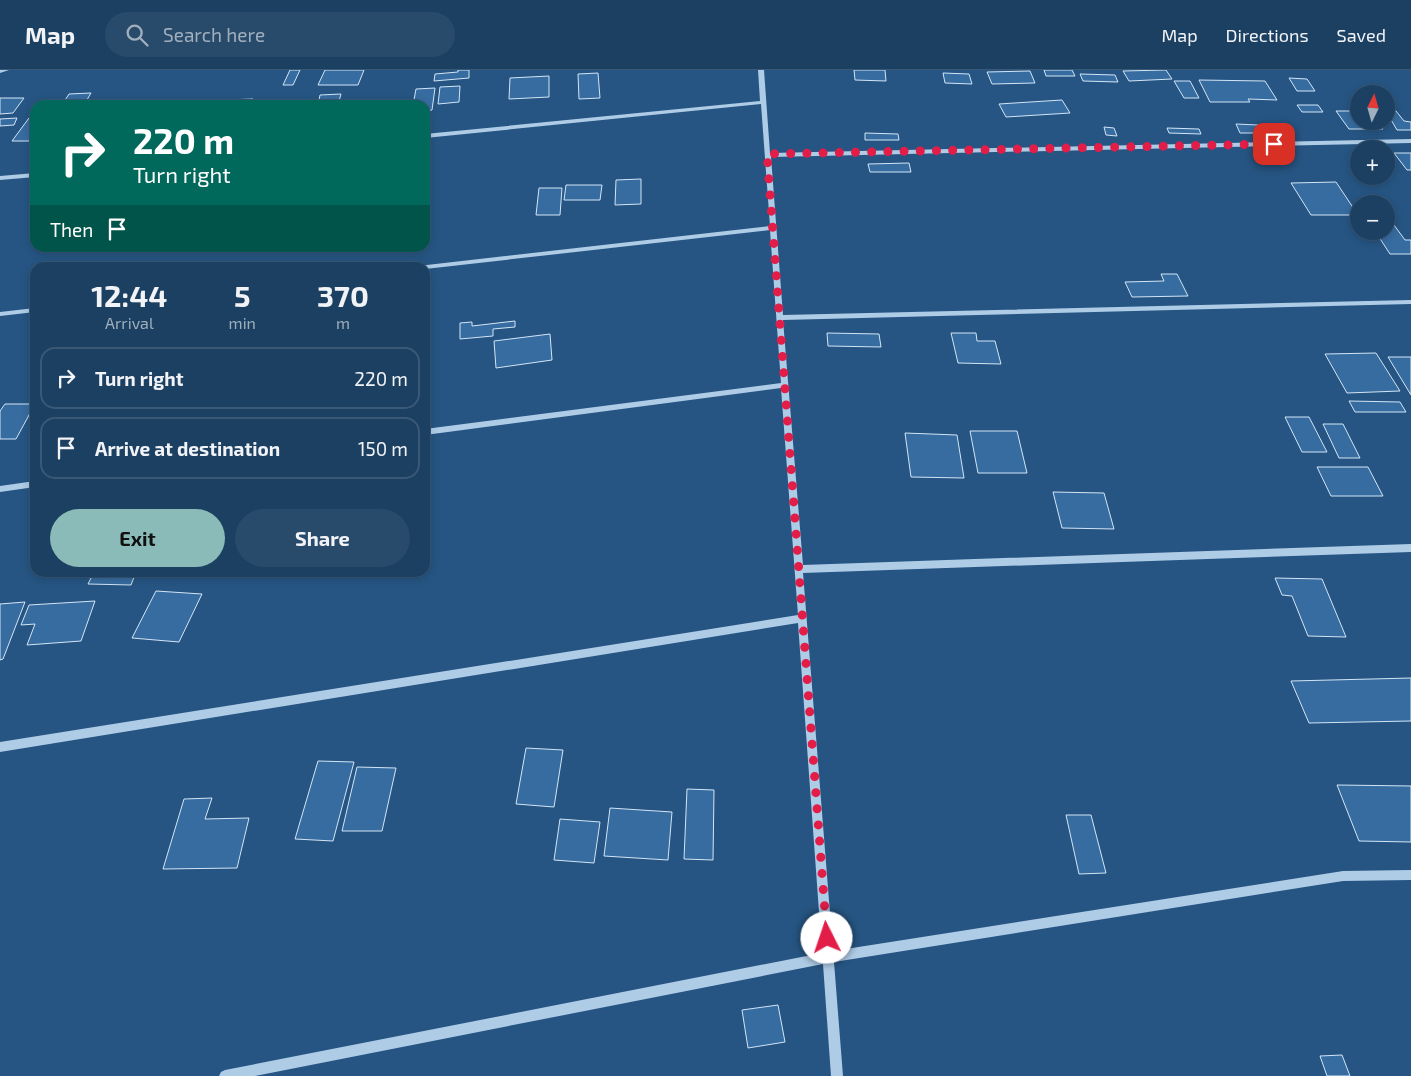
<!DOCTYPE html>
<meta charset="utf-8">
<style>
body{margin:0;font-family:"Exo 2",sans-serif;background:#294b6b;color:#f1f3f6;height:100vh;display:flex;flex-direction:column;font-size:19px;white-space:nowrap}
*{box-sizing:border-box;margin:0}
p{font-size:16px;color:#a0afbe}
.icon{flex:none;width:28px;height:28px;fill:none;stroke:currentColor;stroke-width:2;stroke-linecap:round;stroke-linejoin:round}
.map{position:relative;flex:1;overflow:hidden}
.sheet{position:absolute;left:30px;top:192px;width:400px;height:315px;display:flex;flex-direction:column;background:#1c4062;border-radius:15px;box-shadow:0 2px 8px #0003,0 0 0 1px #3a5977}
.sheet>*{flex:none}
.guide{position:absolute;left:30px;top:30px;width:400px;height:152px;border-radius:15px;box-shadow:0 2px 8px #0003,0 0 0 1px #3a5977;background:#00695c;color:#fff;overflow:hidden}
.needle{width:32px;rotate:5deg}
.tools{position:absolute;left:1350px;top:15px;display:grid;gap:10px}
.tools a{display:grid;place-items:center;width:45px;height:45px;border-radius:50%;background:#1c4062;box-shadow:0 2px 8px #0003,0 0 0 1px #3a5977;font-size:25px}
.pin{position:absolute;display:grid;place-items:center;width:42px;height:42px;color:#fff;margin:-21px;border-radius:10px;box-shadow:0 2px 8px #0006}
.me{position:absolute;width:55px;margin:-28px;rotate:356deg;stroke-linejoin:round;filter:drop-shadow(0 0 4px #0008)}
.turn{display:flex;align-items:center;gap:18px;height:105px;padding:0 20px;font-size:22px}
.turn .icon{width:65px;height:65px;stroke-width:2.5}
.turn b{display:block;font-size:35px;line-height:42px}
.then{display:flex;align-items:center;height:48px;padding:0 20px;background:#0003;gap:10px;font-size:19px}
.eta{display:flex;justify-content:space-evenly;align-items:center;height:85px;text-align:center}
.eta b{font-size:30px;font-weight:700;line-height:35px}
.button{display:flex;gap:10px;margin-top:auto;padding:10px 20px}
.button a{flex:1;height:58px;border-radius:30px;background:#8bbbb9;color:#111;font-size:20px;font-weight:700;line-height:58px;text-align:center}
.button a+a{background:#294b6b;color:#f1f3f6}
ul{padding:0;list-style:none}
li{display:flex;align-items:center;gap:15px;height:62px;margin:0 10px 8px;padding:0 10px;border:2px solid #3a5977;border-radius:15px}
li div{flex:1}
li b{display:block;font-size:19px}
li em{font-style:normal}
header{display:flex;align-items:center;gap:30px;box-sizing:border-box;height:70px;padding:0 25px;background:#1c4062;border-bottom:1px solid #3a5977}
header strong{font-size:24px}
nav{display:flex;gap:28px;margin-inline-start:auto;font-size:18px}
.search{width:350px;height:45px;background:#294b6b;display:flex;align-items:center;gap:12px;box-sizing:border-box;padding:0 18px;border-radius:28px;color:#a0afbe;font-size:19px}
.map>svg:first-child{display:block}
.building{fill:#376ca0;stroke:#d3e5f6}
.lines{fill:none;stroke-linecap:round;stroke-linejoin:round}
.minor{fill:#afcce7;fill-rule:evenodd}
.route{stroke:#e11d48;stroke-width:9;stroke-dasharray:0 16.2}
</style>
<header>
<strong>Map</strong>
<div class="search"><svg class="icon" aria-label="search" viewBox="0 0 24 24"><circle cx="10" cy="10" r="6"/><path d="M15 15l6 6"/></svg>Search here</div>
<nav><a>Map</a><a>Directions</a><a>Saved</a></nav>
</header>
<div class="map">
<svg width="1411" height="1006" viewBox="0 0 1411 1006">
<rect width="100%" height="100%" fill="#265583"/>
<g class="building">
<polygon points="290,0 300,0 293,15 283,15"/>
<polygon points="325,0 364,0 358,15 318,15"/>
<polygon points="458,0 469,0 469,8 434,11 435,4 458,2"/>
<polygon points="854,0 885,0 886,11 855,10"/>
<polygon points="1044,0 1072,0 1075,6 1046,6"/>
<polygon points="1166,0 1172,9 1129,11 1123,1"/>
<polygon points="1030,1 1035,13 992,14 987,2"/>
<polygon points="598,3 600,28 579,29 578,4"/>
<polygon points="943,3 969,4 972,14 945,13"/>
<polygon points="1080,4 1115,5 1118,12 1083,11"/>
<polygon points="549,6 549,27 509,29 510,8"/>
<polygon points="1289,8 1307,9 1315,21 1297,21"/>
<polygon points="1199,10 1265,11 1277,30 1248,29 1250,32 1210,32"/>
<polygon points="1174,11 1190,11 1199,28 1184,28"/>
<polygon points="460,16 459,32 438,34 440,17"/>
<polygon points="435,18 432,40 425,41 425,35 413,35 416,19"/>
<polygon points="91,23 84,35 62,35 69,24"/>
<polygon points="341,24 338,35 318,35 320,25"/>
<polygon points="0,28 24,28 13,43 0,44"/>
<polygon points="253,29 251,35 223,35 225,30"/>
<polygon points="1062,30 1070,43 1006,47 999,34"/>
<polygon points="223,31 221,35 201,35 202,32"/>
<polygon points="1297,35 1318,35 1323,42 1302,42"/>
<polygon points="1336,41 1359,41 1359,51 1377,51 1383,59 1349,59"/>
<polygon points="1386,41 1396,41 1404,51 1411,52 1411,60 1397,60"/>
<polygon points="17,48 14,55 0,56 0,49"/>
<polygon points="29,48 35,48 35,71 12,71"/>
<polygon points="1236,54 1258,55 1263,63 1240,63"/>
<polygon points="1104,57 1114,58 1117,66 1106,65"/>
<polygon points="1167,58 1199,59 1201,64 1169,63"/>
<polygon points="865,63 898,64 899,70 865,70"/>
<polygon points="1394,83 1411,83 1411,100 1407,100"/>
<polygon points="909,93 911,102 870,102 868,94"/>
<polygon points="641,109 641,134 615,135 616,110"/>
<polygon points="1336,112 1358,145 1311,145 1291,113"/>
<polygon points="566,115 602,115 600,130 564,130"/>
<polygon points="539,118 562,118 560,145 536,145"/>
<polygon points="1386,155 1394,155 1405,170 1411,170 1411,184 1390,184 1375,161 1386,161"/>
<polygon points="1161,204 1177,204 1188,226 1132,227 1125,212 1164,211"/>
<polygon points="515,251 515,257 493,259 493,266 460,269 460,253 472,252 472,256"/>
<polygon points="827,263 879,264 881,277 828,276"/>
<polygon points="951,263 976,263 977,271 995,271 1001,294 958,293"/>
<polygon points="550,264 552,290 496,298 494,271"/>
<polygon points="1376,283 1400,321 1347,323 1325,284"/>
<polygon points="1388,287 1411,287 1411,325"/>
<polygon points="1349,331 1400,332 1406,342 1355,342"/>
<polygon points="5,334 35,334 16,369 0,369 0,341"/>
<polygon points="1285,347 1309,347 1327,382 1302,382"/>
<polygon points="1323,354 1343,354 1360,388 1339,388"/>
<polygon points="970,361 1017,361 1027,403 978,403"/>
<polygon points="905,363 957,365 964,408 911,407"/>
<polygon points="1317,397 1368,397 1383,426 1331,426"/>
<polygon points="1053,422 1104,423 1114,459 1062,458"/>
<polygon points="94,502 136,502 131,515 88,514"/>
<polygon points="1275,508 1322,509 1346,567 1308,566 1292,526 1282,525"/>
<polygon points="156,521 202,524 179,572 132,568"/>
<polygon points="95,531 81,571 27,575 35,554 21,555 29,535"/>
<polygon points="25,532 3,589 0,590 0,534"/>
<polygon points="1411,608 1411,651 1309,653 1291,611"/>
<polygon points="526,678 563,680 554,737 516,734"/>
<polygon points="318,691 354,692 333,771 295,769"/>
<polygon points="357,697 396,698 382,761 342,761"/>
<polygon points="1337,715 1411,716 1411,772 1359,771"/>
<polygon points="687,719 714,720 713,790 684,789"/>
<polygon points="212,728 205,749 249,748 237,798 163,799 184,729"/>
<polygon points="610,738 672,742 668,790 604,786"/>
<polygon points="1066,745 1091,745 1106,803 1079,804"/>
<polygon points="560,749 600,752 594,793 554,790"/>
<polygon points="778,935 785,972 748,978 742,940"/>
<polygon points="1342,985 1350,1006 1327,1006 1320,986"/>
</g>
<g class="lines">
<g class="minor">
<polygon points="0,0 9,0 0,3"/>
<polygon points="758,0 764,0 770,83 1411,69 1411,73 771,87 783,245 1411,230 1411,234 783,250 803,495 1411,474 1411,482 803,503 833,881 1343,801 1411,800 1411,810 1343,811 834,892 843,1006 831,1006 823,894 255,1006 219,1006 221,1002 225,1000 822,883 798,553 0,682 0,672 798,545 781,318 425,365 425,359 781,313 770,160 425,199 425,198 415,198 418,196 770,156 761,34 425,68 425,64 760,31"/>
<polygon points="35,103 35,107 0,110 0,106"/>
<polygon points="35,238 35,242 0,246 0,242"/>
<polygon points="35,411 35,417 0,422 0,416"/>
</g>
</g>
<g class="lines">
<polyline class="route" points="827,868 767,84 1274,74"/>
</g>
</svg>
<div class="tools">
<a><svg class="needle" viewBox="-14 -14 28 28"><path d="M0-13l5 13h-10z" fill="#e53935"/><path d="M0 13l5-13h-10z" fill="#a0afbe"/></svg></a>
<a>+</a>
<a>−</a>
</div>
<div class="pin" style="left:1274px;top:74px;background:#d93025"><svg class="icon" aria-label="arrive" viewBox="0 0 24 24"><path d="M6 21V4h12l-3 4 3 4H6"/></svg></div>
<svg class="me" style="left:827px;top:868px" viewBox="-20 -20 40 40"><circle r="19" fill="#fff"/><path d="M0-13L10 11 0 6-10 11z" fill="#e11d48"/></svg>
<div class="guide">
<div class="turn"><svg class="icon" aria-label="right" viewBox="0 0 24 24"><path d="M7 20v-9h11M14 6l5 5-5 5"/></svg><div><b>220 m</b>Turn right</div></div>
<div class="then">Then<svg class="icon" aria-label="arrive" viewBox="0 0 24 24"><path d="M6 21V4h12l-3 4 3 4H6"/></svg></div>
</div>
<section class="sheet">
<div class="eta">
<div><b>12:44</b><p>Arrival</p></div>
<div><b>5</b><p>min</p></div>
<div><b>370</b><p>m</p></div>
</div>
<ul>
<li><svg class="icon" aria-label="right" viewBox="0 0 24 24"><path d="M7 20v-9h11M14 6l5 5-5 5"/></svg><div><b>Turn right</b></div><em>220 m</em></li>
<li><svg class="icon" aria-label="arrive" viewBox="0 0 24 24"><path d="M6 21V4h12l-3 4 3 4H6"/></svg><div><b>Arrive at destination</b></div><em>150 m</em></li>
</ul>
<div class="button"><a>Exit</a><a>Share</a></div>
</section>
</div>
